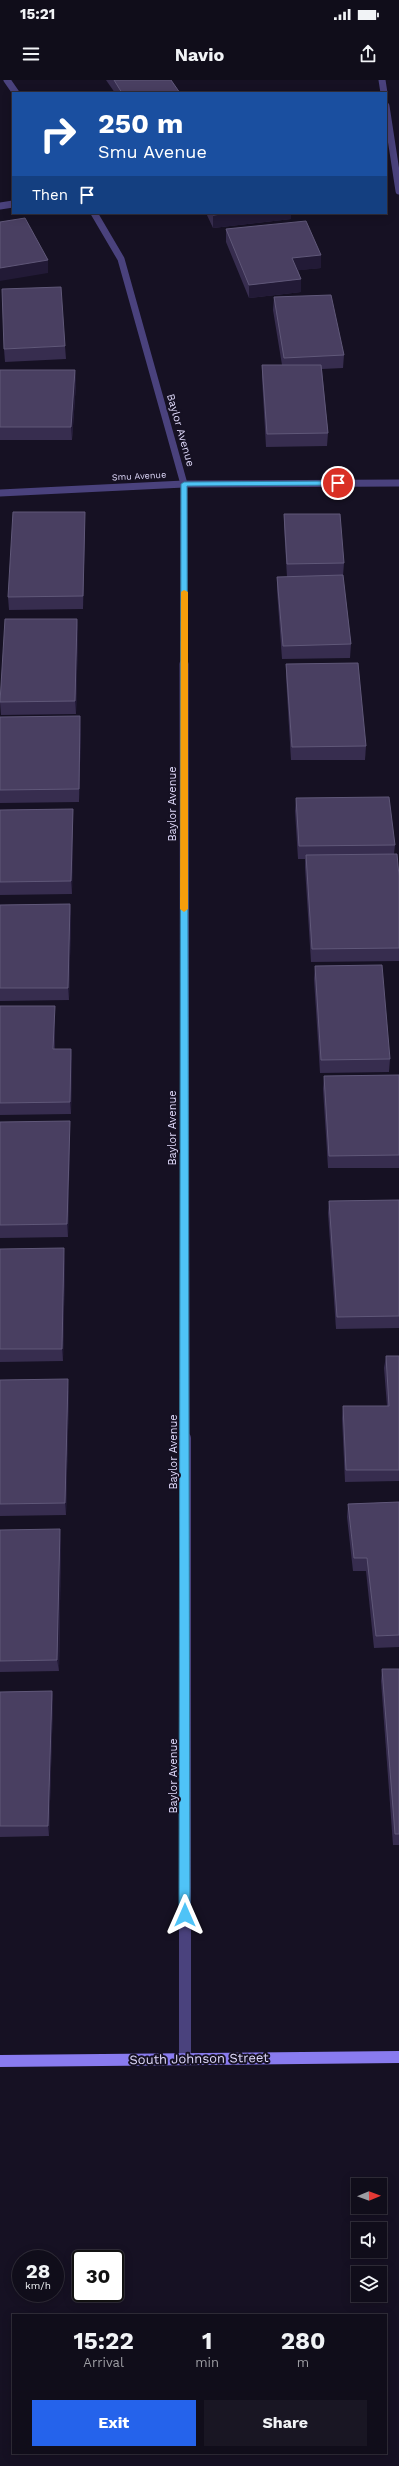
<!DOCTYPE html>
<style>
body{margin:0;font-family:"Work Sans",sans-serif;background:#191623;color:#f1f3f6;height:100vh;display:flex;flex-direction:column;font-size:15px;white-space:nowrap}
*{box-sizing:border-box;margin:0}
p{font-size:13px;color:#9c9ca2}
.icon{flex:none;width:22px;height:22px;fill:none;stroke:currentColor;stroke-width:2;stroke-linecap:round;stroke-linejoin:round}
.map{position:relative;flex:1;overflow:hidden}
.details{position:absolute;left:12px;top:2234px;width:375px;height:140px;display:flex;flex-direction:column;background:#100d1a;border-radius:0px;box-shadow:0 2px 10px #0003,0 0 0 1px #302d39}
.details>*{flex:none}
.hud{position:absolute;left:12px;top:12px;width:375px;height:122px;border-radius:0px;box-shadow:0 2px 10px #0003,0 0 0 1px #302d39;background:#1a4fa0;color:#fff;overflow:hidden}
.needle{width:26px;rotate:89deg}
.controls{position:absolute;left:351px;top:2098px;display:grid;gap:8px}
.controls a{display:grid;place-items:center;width:36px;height:36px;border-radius:0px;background:#100d1a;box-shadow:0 2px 10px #0003,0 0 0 1px #302d39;font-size:20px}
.speed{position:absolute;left:12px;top:2170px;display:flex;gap:8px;font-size:20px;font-weight:700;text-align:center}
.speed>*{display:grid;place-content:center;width:52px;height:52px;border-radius:50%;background:#100d1a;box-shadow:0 2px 10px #0003,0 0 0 1px #302d39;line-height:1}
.speed small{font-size:10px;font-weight:400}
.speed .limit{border:2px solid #111;border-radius:6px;background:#fff;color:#111}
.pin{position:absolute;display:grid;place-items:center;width:34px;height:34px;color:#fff;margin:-17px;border:2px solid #fff;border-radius:50%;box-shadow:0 1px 4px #0007}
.me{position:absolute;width:44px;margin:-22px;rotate:0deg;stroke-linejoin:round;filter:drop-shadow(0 0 3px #0008)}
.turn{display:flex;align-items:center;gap:14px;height:84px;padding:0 20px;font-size:18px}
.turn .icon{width:52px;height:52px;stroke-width:2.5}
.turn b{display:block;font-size:28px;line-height:34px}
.then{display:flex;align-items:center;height:38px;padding:0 20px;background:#0003;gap:8px;font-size:15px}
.eta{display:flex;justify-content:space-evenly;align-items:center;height:68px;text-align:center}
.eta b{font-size:24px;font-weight:700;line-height:28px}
.button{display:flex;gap:8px;margin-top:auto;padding:8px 20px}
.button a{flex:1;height:46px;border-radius:0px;background:#2563eb;color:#fff;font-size:16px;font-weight:700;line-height:46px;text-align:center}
.button a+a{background:#191623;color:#f1f3f6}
.status{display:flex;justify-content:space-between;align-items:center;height:28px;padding:0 20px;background:#100d1a;direction:ltr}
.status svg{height:11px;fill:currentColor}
header{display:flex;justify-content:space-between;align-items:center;height:52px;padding:0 20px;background:#100d1a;font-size:18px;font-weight:700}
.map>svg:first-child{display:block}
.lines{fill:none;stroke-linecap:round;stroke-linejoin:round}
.lane{stroke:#4a427d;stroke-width:7}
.street-far2{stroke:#4a427d;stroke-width:7}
.street-far1{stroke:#4a427d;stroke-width:9}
.street{stroke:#4a427d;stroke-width:12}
.secondary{stroke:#897bef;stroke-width:12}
.wall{fill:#372d4f}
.shaded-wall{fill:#221a36}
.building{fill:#493f61;stroke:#605879}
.route{fill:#4fc3f7;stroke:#337fa1}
.slow{fill:#f59e0b}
.labels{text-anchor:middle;stroke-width:4;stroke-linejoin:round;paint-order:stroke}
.far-street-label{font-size:9px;fill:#dfd9fa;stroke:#161123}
.street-label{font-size:11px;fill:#dfd9fa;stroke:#161123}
.near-street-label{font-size:13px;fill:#dfd9fa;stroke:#161123}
</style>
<div class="status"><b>15:21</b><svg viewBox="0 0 49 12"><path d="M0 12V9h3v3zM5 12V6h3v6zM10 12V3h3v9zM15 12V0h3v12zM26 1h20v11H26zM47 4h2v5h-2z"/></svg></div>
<header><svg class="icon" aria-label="menu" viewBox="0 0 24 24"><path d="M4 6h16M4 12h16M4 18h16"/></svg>Navio<svg class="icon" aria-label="share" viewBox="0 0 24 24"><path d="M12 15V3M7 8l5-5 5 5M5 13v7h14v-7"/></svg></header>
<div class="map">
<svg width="399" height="2386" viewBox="0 0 399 2386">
<rect width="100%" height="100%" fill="#161123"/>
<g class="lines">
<g class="lane">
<polyline points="382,0 384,13"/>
<polyline points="386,26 399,111"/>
</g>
<g class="street-far2">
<polyline points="7,0 16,13"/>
<polyline points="0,126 13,124"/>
<polyline points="94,133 121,179 184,404 184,585"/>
<polyline points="0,413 184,404 399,403"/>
</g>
<polyline class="street-far1" points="184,584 185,1359"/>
<polyline class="street" points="185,1358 185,1978"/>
<polyline class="secondary" points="0,1981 399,1977"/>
</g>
<g class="wall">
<polygon points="106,0 171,0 180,13 115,13"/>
<polygon points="206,133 291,133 291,139 213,148"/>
<polygon points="226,149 321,188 298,190 301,199 301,212 249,218 226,162"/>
<polygon points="274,217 344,275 343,288 322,289 328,353 327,366 266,367 262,298 262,285 282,285 273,230"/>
<polygon points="65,266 66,279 5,282 4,269"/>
<polygon points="0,290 75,290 76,303 72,360 0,360"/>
<polygon points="284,434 344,483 343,496 351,564 350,578 282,579 277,510 277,497 287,497 284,447"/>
<polygon points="85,445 83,529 9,530 8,517"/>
<polygon points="77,539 78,552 76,634 1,635 0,622"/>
<polygon points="286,584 366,666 365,680 291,680 286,597"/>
<polygon points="0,637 81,649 79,722 0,723"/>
<polygon points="296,718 395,765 394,774 399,796 399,881 311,882 305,788 305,779 298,779 295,731"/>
<polygon points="73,729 73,742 72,814 0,815 0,730"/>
<polygon points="70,824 71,837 69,920 0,921 0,825"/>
<polygon points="315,886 390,979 389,992 320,993 314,899"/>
<polygon points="0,926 55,939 55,969 71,969 72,982 71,1034 0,1035"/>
<polygon points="399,995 399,1088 328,1088 323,1009 324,996"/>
<polygon points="0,1042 70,1054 68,1157 0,1158"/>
<polygon points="399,1120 399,1248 336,1249 328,1133 329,1121"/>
<polygon points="0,1169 65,1181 63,1281 0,1282"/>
<polygon points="386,1276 399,1276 399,1401 345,1402 342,1338 343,1326 387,1326 384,1288"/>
<polygon points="0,1300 69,1311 66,1435 0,1436"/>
<polygon points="399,1422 399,1567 374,1568 366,1491 353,1491 347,1437 348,1424"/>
<polygon points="0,1450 61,1460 59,1591 0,1592"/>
<polygon points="382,1589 399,1589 399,1765 393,1765 381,1601"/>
<polygon points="52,1611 53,1622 49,1756 0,1757 0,1612"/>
</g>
<g class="shaded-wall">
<polygon points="232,133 291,133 291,139 213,148 213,135"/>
<polygon points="321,175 321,188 292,191 292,178"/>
<polygon points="48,180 48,193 0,201 0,188"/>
<polygon points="301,199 301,212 249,218 249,205"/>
<polygon points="75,290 76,303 72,360 71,347"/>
<polygon points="85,432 85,445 83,529 83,516"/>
<polygon points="77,539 78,552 76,634 75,621"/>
<polygon points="80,636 81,649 79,722 79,709"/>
<polygon points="73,729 73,742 72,814 71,801"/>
<polygon points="70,824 71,837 69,920 68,908"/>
<polygon points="55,926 55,939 54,982 53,969"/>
<polygon points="71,969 72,982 71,1034 70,1022"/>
<polygon points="70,1041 70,1054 68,1157 67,1144"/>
<polygon points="64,1168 65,1181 63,1281 62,1269"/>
<polygon points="68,1299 69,1311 66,1435 65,1423"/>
<polygon points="60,1449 61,1460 59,1591 57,1580"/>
<polygon points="52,1611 53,1622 49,1756 48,1746"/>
</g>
<g class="building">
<polygon points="114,0 171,0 180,13 122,13"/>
<polygon points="212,133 232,133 213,135"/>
<polygon points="25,138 48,180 0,188 0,142"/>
<polygon points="306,141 321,175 292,178 301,199 249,205 226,149"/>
<polygon points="61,207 65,266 4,269 2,209"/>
<polygon points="331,215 344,275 284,278 274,217"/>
<polygon points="262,285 321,285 328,353 267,354"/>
<polygon points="0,290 75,290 71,347 0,347"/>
<polygon points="13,432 85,432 83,516 8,517"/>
<polygon points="284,434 340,434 344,483 287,484"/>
<polygon points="343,495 351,564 283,566 277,497"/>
<polygon points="5,539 77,539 75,621 0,622"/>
<polygon points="358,583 366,666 292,667 286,584"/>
<polygon points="80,636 79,709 0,710 0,637"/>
<polygon points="389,717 395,765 299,766 296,718"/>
<polygon points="73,729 71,801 0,802 0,730"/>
<polygon points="397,774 399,796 399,868 312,869 306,775"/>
<polygon points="70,824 68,908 0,908 0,825"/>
<polygon points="382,885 390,979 321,980 315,886"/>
<polygon points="0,926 55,926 53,969 71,969 70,1022 0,1023"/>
<polygon points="399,995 399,1075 329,1076 324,996"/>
<polygon points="70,1041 67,1144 0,1145 0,1042"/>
<polygon points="399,1120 399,1236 337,1237 329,1121"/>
<polygon points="64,1168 62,1269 0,1269 0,1169"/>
<polygon points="386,1276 399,1276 399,1390 346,1390 343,1326 389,1326"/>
<polygon points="68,1299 65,1423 0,1424 0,1300"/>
<polygon points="399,1422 399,1555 376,1556 367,1478 354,1478 348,1424"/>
<polygon points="60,1449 57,1580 0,1581 0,1450"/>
<polygon points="382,1589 399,1589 399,1754 395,1754"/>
<polygon points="52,1611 48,1746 0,1746 0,1612"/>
</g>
<polygon class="route" points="338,401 340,405 187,406 190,1835 185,1840 179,1835 181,404 184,402"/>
<polygon class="slow" points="184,510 188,512 188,829 184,832 180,829 181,512"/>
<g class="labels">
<g class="far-street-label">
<text transform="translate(139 396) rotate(-3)" y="3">Smu Avenue</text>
</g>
<g class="street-label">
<text transform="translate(181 350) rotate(74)" y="4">Baylor Avenue</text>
<text transform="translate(172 724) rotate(-90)" y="4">Baylor Avenue</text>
<text transform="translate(172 1048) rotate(-90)" y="4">Baylor Avenue</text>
<text transform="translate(173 1372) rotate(-90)" y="4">Baylor Avenue</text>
<text transform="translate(173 1696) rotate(-90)" y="4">Baylor Avenue</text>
</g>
<g class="near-street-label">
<text transform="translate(199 1978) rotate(-1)" y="5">South Johnson Street</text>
</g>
</g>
</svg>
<div class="controls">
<a><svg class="needle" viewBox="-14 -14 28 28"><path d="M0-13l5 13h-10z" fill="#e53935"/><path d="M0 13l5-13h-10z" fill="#9c9ca2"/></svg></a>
<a><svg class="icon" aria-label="sound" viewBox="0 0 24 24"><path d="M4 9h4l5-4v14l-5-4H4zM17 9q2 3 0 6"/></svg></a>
<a><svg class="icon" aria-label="layers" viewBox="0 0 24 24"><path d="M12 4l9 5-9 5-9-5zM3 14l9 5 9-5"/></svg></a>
</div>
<div class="speed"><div>28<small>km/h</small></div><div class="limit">30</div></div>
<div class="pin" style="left:338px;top:403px;background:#d93025"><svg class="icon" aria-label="arrive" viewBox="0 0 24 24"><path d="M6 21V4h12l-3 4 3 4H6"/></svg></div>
<svg class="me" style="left:185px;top:1835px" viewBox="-20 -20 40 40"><path d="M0-17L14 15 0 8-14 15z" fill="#4fc3f7" stroke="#fff" stroke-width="4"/></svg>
<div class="hud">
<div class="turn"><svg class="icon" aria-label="right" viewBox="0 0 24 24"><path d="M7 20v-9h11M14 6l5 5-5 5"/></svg><div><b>250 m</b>Smu Avenue</div></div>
<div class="then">Then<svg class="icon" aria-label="arrive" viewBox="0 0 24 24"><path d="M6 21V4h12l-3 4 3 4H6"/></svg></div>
</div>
<section class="details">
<div class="eta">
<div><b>15:22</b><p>Arrival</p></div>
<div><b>1</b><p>min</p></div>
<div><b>280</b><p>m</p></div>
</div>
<div class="button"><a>Exit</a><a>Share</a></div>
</section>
</div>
